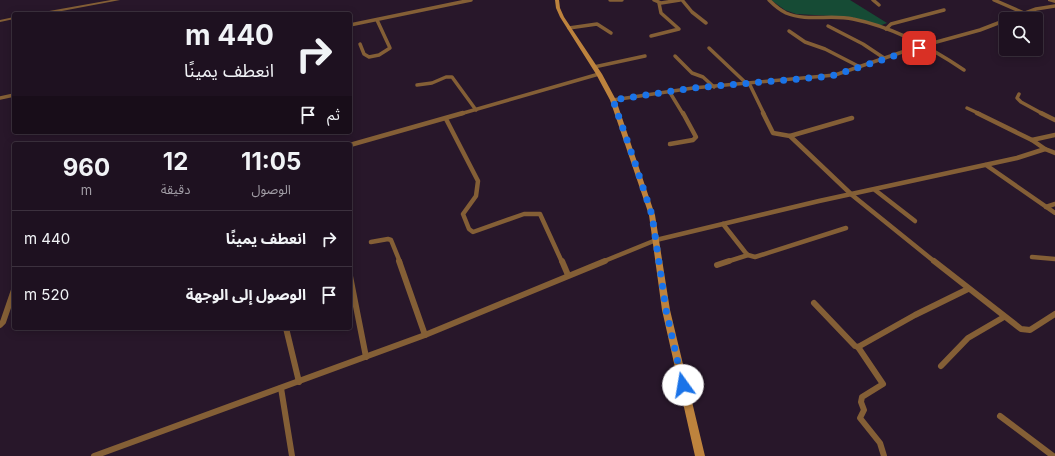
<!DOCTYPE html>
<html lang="ar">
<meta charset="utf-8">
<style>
body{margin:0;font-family:Inter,"Noto Sans Arabic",sans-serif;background:#2b1f2d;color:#f1f3f6;direction:rtl;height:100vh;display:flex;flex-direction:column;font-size:15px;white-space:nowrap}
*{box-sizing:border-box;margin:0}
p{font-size:13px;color:#a19da5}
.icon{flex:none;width:22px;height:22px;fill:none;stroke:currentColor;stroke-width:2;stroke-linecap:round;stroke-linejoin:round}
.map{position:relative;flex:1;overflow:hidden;direction:ltr}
.side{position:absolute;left:12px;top:142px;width:340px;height:188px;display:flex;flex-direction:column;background:#1e1120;border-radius:4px;box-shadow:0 2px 10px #0003,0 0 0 1px #3c313e;direction:rtl}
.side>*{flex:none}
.top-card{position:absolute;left:12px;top:12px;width:340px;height:122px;border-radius:4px;box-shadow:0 2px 10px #0003,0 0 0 1px #3c313e;direction:rtl;background:#1e1120;color:#f1f3f6;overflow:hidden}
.tools{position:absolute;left:999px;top:12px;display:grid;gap:8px}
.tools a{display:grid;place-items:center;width:44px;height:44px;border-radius:4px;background:#1e1120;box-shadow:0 2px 10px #0003,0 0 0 1px #3c313e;font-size:20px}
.pin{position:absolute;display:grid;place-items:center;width:34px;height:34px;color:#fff;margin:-17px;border-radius:8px;box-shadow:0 2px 6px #0006}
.me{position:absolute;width:44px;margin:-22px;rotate:347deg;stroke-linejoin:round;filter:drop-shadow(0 0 3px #0008)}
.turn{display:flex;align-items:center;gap:14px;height:84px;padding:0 12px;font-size:18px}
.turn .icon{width:52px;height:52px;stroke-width:2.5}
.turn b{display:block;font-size:28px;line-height:34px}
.then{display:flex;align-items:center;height:38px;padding:0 12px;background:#0003;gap:8px;font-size:15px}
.eta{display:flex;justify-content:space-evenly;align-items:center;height:68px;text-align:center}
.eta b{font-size:24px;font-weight:700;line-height:28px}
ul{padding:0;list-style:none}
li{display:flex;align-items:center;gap:12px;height:56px;padding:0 12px;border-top:1px solid #3c313e}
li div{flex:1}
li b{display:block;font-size:15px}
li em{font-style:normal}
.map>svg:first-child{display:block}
.green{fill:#164b35}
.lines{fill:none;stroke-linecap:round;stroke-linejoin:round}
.minor-far2{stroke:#845f36;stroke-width:3.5}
.minor-far1{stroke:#845f36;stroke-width:4.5}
.minor{stroke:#845f36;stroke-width:6}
.tertiary{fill:#845f36;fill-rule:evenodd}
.secondary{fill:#be833d;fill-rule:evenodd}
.route{stroke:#1a73e8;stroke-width:7;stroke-dasharray:0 12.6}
</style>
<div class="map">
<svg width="1055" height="456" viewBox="0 0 1055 456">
<rect width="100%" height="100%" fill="#28172a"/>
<polygon class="green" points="771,0 850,0 887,23 879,26 850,17 796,14 785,10"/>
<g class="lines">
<g class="minor-far2">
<polyline points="610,0 622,0"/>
<polyline points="654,0 661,3 680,0"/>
<polyline points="682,0 692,12 706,23"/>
<path d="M769,0C774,5 780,10 786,13C807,22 831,14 853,19C893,27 930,47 964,70"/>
<polyline points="873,0 879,5"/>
<polyline points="994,0 1024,13"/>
<polyline points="1009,19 1036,9 1055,6"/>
<polyline points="350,25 471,0"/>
<polyline points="828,26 863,44 884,58"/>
<polyline points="569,28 597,24 611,33"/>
<polyline points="886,29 891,24 944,10"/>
<polyline points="789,31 805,42 825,49 860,67"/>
<polyline points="651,36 679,29 661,13 659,3"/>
<polyline points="360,44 364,54 369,57 379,55 390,48 377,20"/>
<polyline points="709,48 747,84"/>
<polyline points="675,56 692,73 703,77 714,87"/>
<polyline points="594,67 645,56"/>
<polyline points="749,83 764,114"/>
<polyline points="417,85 432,83 446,77 452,77 476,110"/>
<polyline points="669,91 683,114"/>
<polyline points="1019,94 1017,98 1021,102 1043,114"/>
<polyline points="0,98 14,95"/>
<polyline points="613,100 693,88 835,75 911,49 980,30 1006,20"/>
<polyline points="967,108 980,114"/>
<polyline points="460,114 599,74"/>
</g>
<g class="minor-far1">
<polyline points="763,113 773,133 790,136"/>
<polyline points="977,113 1032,140"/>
<polyline points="1041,113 1055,120"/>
<polyline points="852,118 790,136 852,195 935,262"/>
<polyline points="446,119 478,181 476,196 463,214 469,229 473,232 524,214 540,214 562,262"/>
<polyline points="670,144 693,140 696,137 683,113"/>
<polyline points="350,145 463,113"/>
<polyline points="1045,149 1055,153"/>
<polyline points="986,165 1055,213"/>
<polyline points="875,190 915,221"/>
<polyline points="1046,207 1055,204"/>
<polyline points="723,224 745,252 748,255 755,257 846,228"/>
<polyline points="371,242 388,239 391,240 400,262"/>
<polyline points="1032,257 1055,259"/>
<polyline points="602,262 656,240 819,201 1017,158 1045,149 1032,140 1055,135"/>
<polyline points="726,262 748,255"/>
</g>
<g class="minor">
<polyline points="399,261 425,335"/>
<polyline points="562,261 568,275"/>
<polyline points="934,261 1021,329 1030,330 1055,314"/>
<polyline points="717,265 729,261"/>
<polyline points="350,276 366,357"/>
<polyline points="814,303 855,346 858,347 915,315 968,289"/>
<polyline points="0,325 3,322 14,290"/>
<polyline points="286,328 299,382"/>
<polyline points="858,347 883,384 862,397 861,402 864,410 860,418 880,443 884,456"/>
<polyline points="941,366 968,338 1004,317"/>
<polyline points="281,388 292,456"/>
<polyline points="1000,416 1053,456"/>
<polyline points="94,456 425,335 605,261"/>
</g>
<g class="tertiary">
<polygon points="111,0 120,0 46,14 36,14 38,13"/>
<polygon points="1048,0 1055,0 1055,3 1048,1"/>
<polygon points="14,17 14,19 0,22 0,20"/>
</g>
<polygon class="secondary" points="555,0 559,0 560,8 564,17 602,74 616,100 655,215 670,310 705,456 695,456 662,310 649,215 610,100 596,74 560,17 556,8"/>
</g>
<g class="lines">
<polyline class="route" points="683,385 666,310 652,215 634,160 613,100 693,88 821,77 835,75 919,48"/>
</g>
</svg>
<div class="tools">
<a><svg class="icon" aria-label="search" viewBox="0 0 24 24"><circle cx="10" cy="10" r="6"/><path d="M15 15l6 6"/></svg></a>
</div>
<div class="pin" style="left:919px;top:48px;background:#d93025"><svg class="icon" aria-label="arrive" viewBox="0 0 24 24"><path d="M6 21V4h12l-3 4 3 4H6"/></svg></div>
<svg class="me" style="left:683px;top:385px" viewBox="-20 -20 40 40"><circle r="19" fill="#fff"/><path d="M0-13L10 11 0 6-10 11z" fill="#1a73e8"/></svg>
<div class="top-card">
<div class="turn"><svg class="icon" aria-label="right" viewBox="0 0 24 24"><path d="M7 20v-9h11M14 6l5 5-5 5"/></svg><div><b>440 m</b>انعطف يمينًا</div></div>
<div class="then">ثم<svg class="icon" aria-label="arrive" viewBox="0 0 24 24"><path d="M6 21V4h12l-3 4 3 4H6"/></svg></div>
</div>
<section class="side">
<div class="eta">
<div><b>11:05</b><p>الوصول</p></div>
<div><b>12</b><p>دقيقة</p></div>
<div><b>960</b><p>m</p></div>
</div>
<ul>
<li><svg class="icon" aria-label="right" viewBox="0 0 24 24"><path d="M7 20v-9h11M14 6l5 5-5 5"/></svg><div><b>انعطف يمينًا</b></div><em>440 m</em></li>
<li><svg class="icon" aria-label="arrive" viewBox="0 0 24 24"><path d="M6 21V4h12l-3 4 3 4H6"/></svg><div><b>الوصول إلى الوجهة</b></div><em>520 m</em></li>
</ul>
</section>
</div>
